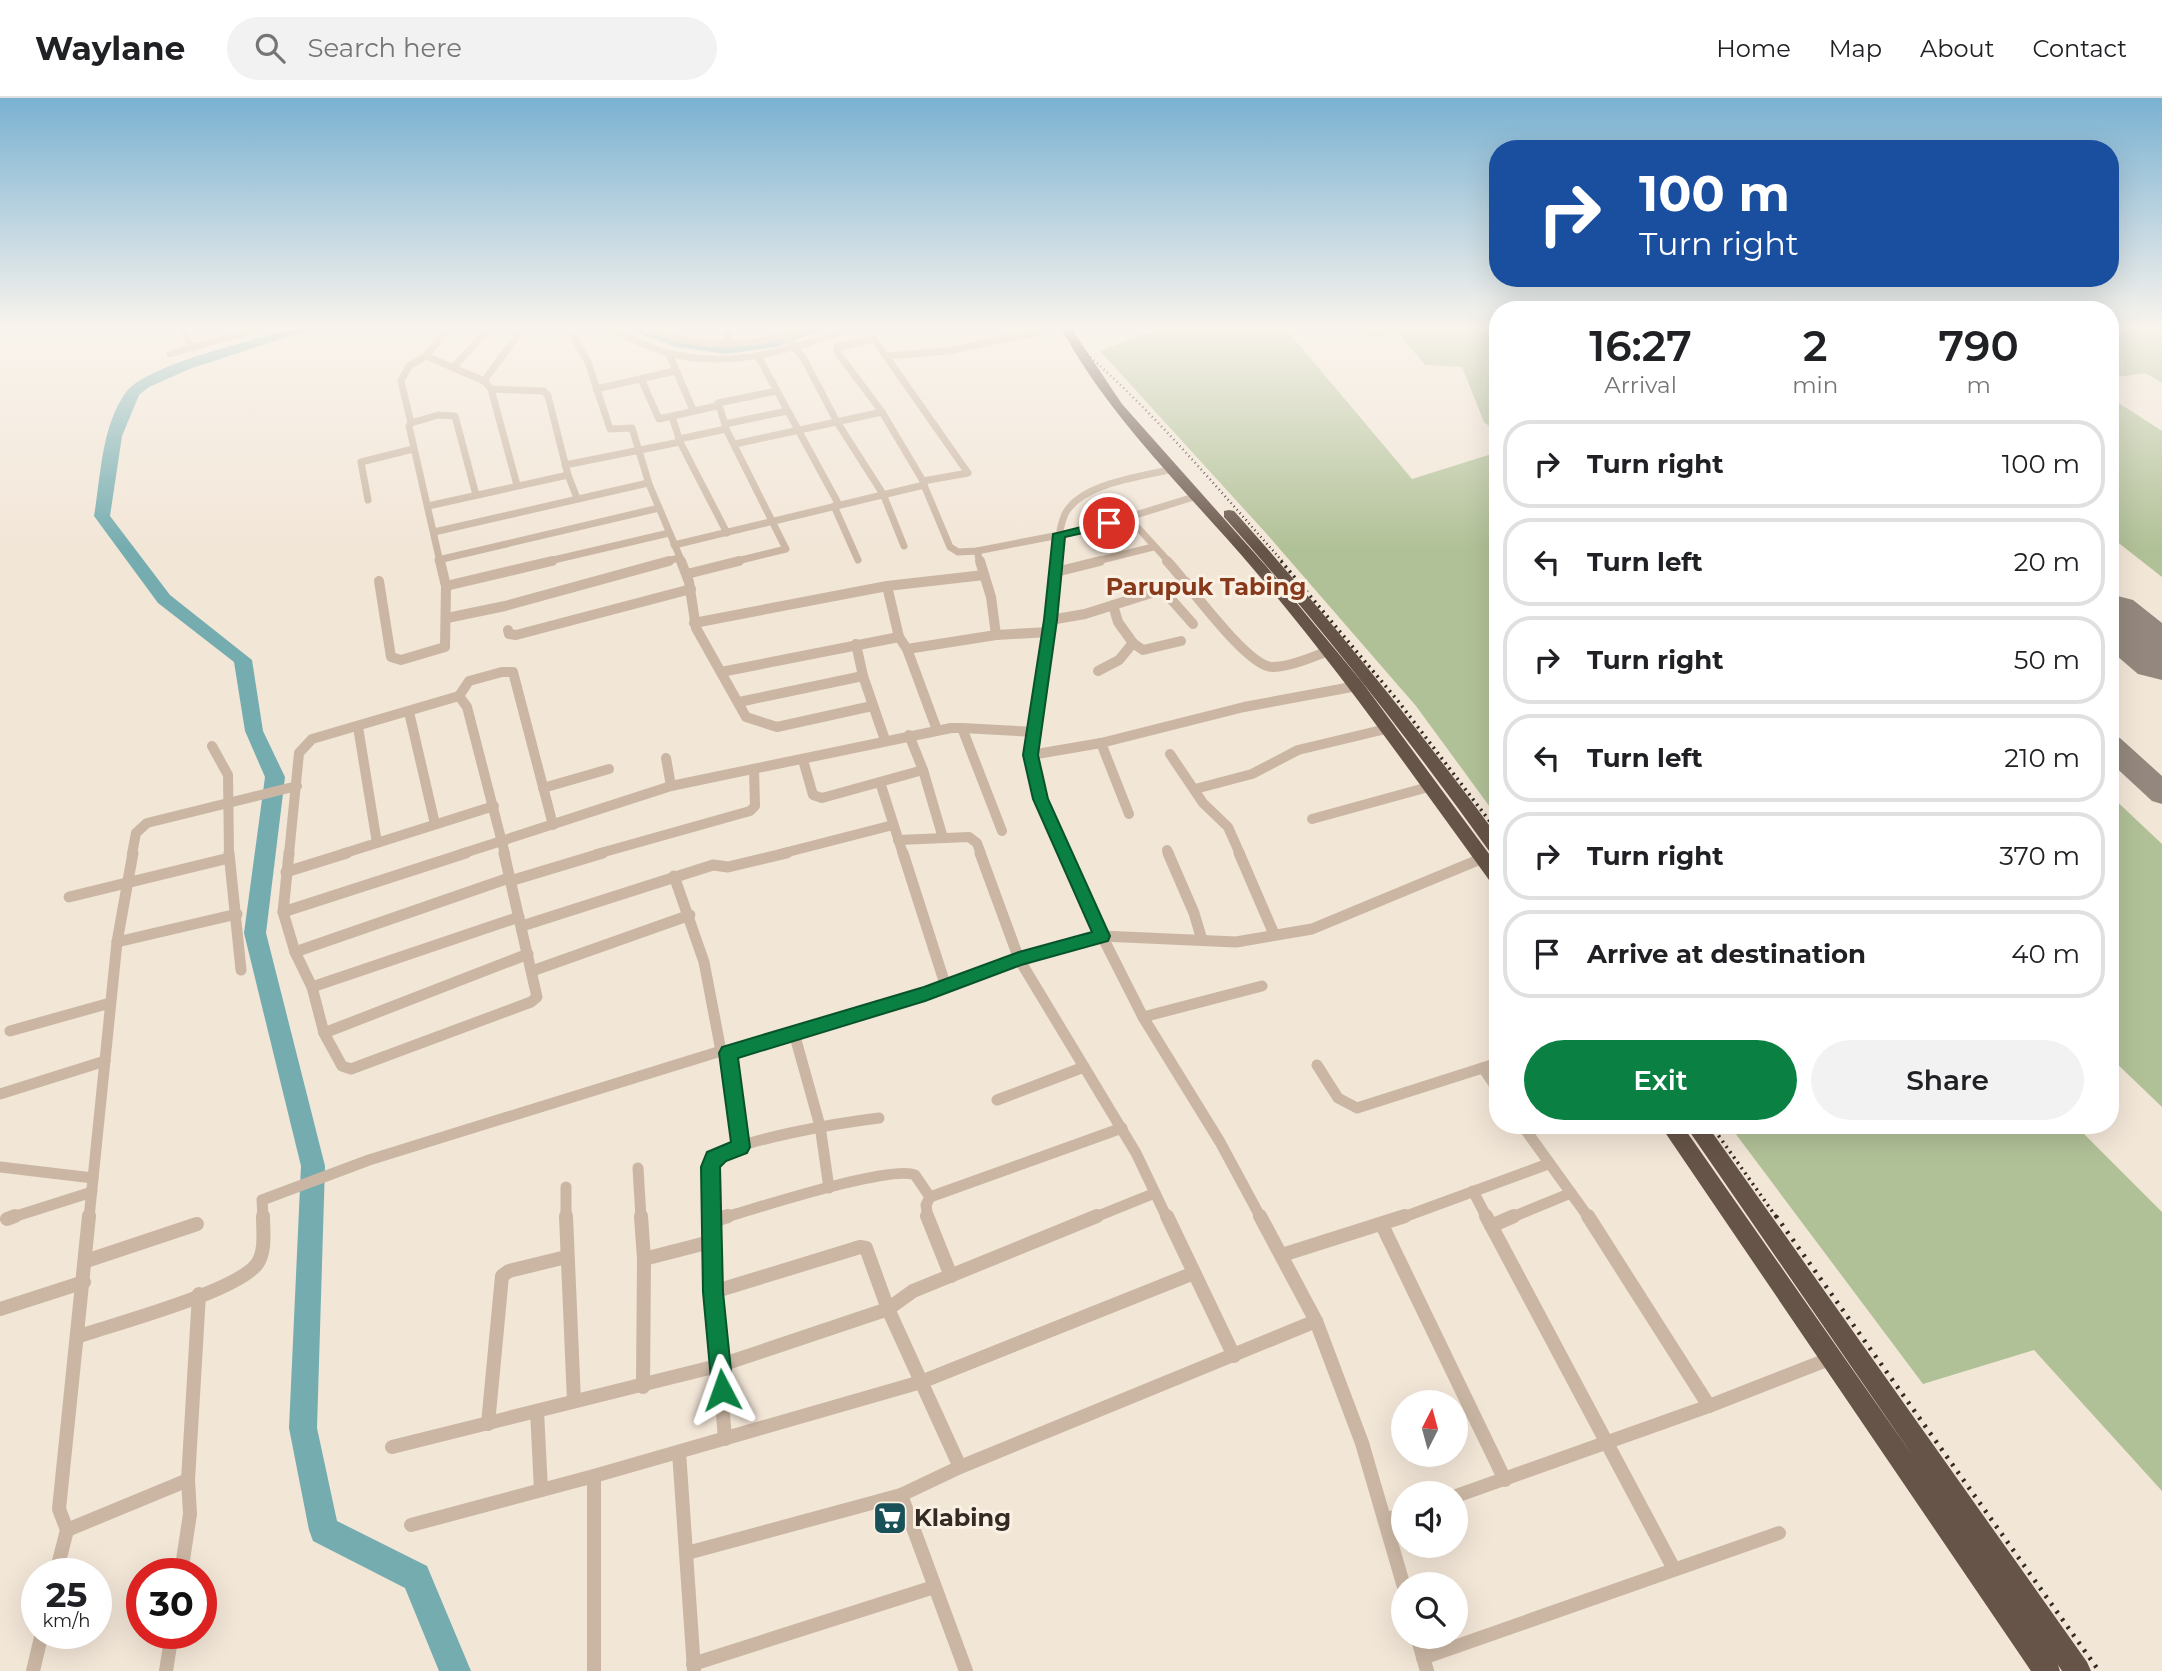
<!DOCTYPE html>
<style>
body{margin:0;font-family:Montserrat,sans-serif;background:#f2f2f2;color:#202124;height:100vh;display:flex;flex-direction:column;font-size:26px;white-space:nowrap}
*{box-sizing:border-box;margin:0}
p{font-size:23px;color:#757577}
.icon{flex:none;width:38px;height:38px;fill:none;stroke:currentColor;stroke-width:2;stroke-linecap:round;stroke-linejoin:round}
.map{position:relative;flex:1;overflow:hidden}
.sheet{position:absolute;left:1489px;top:203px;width:630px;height:833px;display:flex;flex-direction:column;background:#fff;border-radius:28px;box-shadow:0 7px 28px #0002}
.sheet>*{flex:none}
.hud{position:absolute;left:1489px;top:42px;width:630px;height:147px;border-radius:28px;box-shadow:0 7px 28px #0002;background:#1a4fa0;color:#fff;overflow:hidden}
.needle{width:46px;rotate:6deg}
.fabs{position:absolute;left:1391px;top:1292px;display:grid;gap:14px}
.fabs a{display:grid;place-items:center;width:77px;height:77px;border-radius:50%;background:#fff;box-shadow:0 7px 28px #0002;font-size:35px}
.speed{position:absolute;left:21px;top:1460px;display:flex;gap:14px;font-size:35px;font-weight:700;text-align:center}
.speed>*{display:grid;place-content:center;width:91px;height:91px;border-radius:50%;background:#fff;box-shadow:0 7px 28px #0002;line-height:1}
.speed small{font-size:18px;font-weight:400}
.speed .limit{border:10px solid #d22;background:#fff;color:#111}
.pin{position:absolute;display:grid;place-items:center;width:60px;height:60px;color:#fff;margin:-30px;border:4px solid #fff;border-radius:50%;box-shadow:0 2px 7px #0007}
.me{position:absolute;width:77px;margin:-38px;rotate:356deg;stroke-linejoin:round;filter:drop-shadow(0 0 5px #0008)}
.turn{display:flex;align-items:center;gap:24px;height:147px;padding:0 35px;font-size:32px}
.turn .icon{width:91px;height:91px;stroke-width:2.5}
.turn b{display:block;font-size:49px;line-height:60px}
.eta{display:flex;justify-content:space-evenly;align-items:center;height:119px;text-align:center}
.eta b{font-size:42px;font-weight:600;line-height:49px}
.primary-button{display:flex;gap:14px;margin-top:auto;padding:14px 35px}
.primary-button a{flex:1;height:80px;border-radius:42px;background:#0b8043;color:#fff;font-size:28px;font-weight:600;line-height:80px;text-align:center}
.primary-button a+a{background:#f2f2f2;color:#202124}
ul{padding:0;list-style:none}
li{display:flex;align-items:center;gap:21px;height:88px;margin:0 14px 10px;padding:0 21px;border:4px solid #e0e0e0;border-radius:28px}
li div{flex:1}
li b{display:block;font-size:26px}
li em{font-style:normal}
header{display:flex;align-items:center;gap:42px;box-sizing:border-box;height:98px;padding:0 35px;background:#fff;border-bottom:2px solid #e0e0e0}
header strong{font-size:33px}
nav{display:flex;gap:38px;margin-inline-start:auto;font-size:24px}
.search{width:490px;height:63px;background:#f2f2f2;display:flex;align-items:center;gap:18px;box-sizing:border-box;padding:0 24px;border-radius:38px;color:#757577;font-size:26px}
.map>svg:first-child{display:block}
.green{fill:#b1c197}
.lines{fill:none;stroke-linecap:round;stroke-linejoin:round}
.river{fill:#75acb0;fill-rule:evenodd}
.taxiway{fill:#94887e;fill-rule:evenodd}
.runway{fill:#94887e;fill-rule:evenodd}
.minor-far3{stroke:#cab6a3;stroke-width:7}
.minor-far2{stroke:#cab6a3;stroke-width:10}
.minor-far1{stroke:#cab6a3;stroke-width:11}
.minor{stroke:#cab6a3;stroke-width:14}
.trunk{fill:#675448;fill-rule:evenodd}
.rail-far2{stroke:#352b25;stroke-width:2.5;stroke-dasharray:1 3.5;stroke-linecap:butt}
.rail-far1{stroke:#352b25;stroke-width:3.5;stroke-dasharray:2 4.5;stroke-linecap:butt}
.rail{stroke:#352b25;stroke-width:4.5;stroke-dasharray:2.5 7;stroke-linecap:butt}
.route{fill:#0b8043;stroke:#07532c;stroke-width:2}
.labels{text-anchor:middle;stroke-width:6;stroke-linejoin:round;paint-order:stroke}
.quarter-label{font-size:24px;font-weight:bold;fill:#87391b;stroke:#faf0e3}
.near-poi-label{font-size:24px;font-weight:bold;fill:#352b25;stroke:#faf0e3;text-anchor:start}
</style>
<header>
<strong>Waylane</strong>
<div class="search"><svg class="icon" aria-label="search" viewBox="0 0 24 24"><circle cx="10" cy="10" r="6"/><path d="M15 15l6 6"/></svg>Search here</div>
<nav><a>Home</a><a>Map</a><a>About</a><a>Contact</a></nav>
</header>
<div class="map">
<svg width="2162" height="1573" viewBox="0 0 2162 1573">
<rect width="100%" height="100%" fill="#f2e6d7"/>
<g class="green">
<polygon points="1187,230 1285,230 1412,381 1498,354 1498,720 1416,608 1265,434 1100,253 1147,235"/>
<polygon points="1363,230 1498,230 1498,335 1484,324 1462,269 1425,267 1399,236 1370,238"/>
<polygon points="2110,230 2162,230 2162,285 2145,275 2111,280"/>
<polygon points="2111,300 2162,333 2162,479 2111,439"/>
<polygon points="2110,697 2162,746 2162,1009 2111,960"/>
<polygon points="1729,1027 2075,1027 2162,1114 2162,1393 2034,1252 1923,1286"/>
</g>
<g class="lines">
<g class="river">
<path d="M295,230H315L192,270L149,289L139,297L122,338L110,418L170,497L252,562L263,633L285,679L266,835L325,1068L317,1330L337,1423L427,1468L471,1573H439L405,1490L313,1443L309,1432L289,1330L301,1068L244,835L265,679L245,633L234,564L158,505L94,418C101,378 101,329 126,294C147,266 258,241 295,230Z"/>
<path d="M624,230C656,228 689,248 726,248C761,247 795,228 828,230L776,249L726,256L676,249Z"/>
</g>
<g class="taxiway">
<polygon points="2137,530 2146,533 2150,539 2146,545 2110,553 2110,535"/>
<polygon points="2110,637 2120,640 2162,678 2162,706 2152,703 2110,664"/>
</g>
<polygon class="runway" points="2110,496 2133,502 2162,525 2162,582 2138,576 2110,552"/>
<g class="minor-far3">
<polyline points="181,230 193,250"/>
<polyline points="448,230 426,258 484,283 491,291 517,387"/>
<polyline points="572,230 575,242 588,264 610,331 632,330 649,386 682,464"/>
<path d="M608,230C628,238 647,250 668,255C729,271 791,253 848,230"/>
<path d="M644,230C700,252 753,250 809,230"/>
<polyline points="725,230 730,247"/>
<polyline points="400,233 409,230"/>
<polyline points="784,237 804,261 837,324 883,396 904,448"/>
<polygon points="874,241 968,375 923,383 882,314 838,255 837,249"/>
<polyline points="170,256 260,230"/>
<polyline points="669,256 693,312"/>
<polyline points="758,258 839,407"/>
<polyline points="886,258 947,253 1047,232"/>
<polyline points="454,269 489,230"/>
<polyline points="641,281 659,321 717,308"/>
<polyline points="484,283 514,242 518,235 516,230"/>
<polyline points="491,291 544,293 548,298 568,377 577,400"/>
<polyline points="596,291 675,273"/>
<polyline points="672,318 680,344 727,435"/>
<polyline points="411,325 401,283 409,268 426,258"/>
<polyline points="725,326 718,305 777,293"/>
<polyline points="726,331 786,451 733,464"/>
<polyline points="679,341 726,331 725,326 787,313"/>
<polyline points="735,346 882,314"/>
<polyline points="565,367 680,344"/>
<polyline points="924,387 950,449 958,454 977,453 1090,431 1197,398"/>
<polyline points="368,402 361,364 413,351"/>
<polyline points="428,408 568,377"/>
<polyline points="834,408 858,462"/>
<polyline points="1129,420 1169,464"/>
<polyline points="434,434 648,385"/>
<polyline points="674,447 924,387 923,383"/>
<polyline points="977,453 980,464"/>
<polyline points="438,462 659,410"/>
<polyline points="440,464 409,328 411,325 438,317 455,318 476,397"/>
<polyline points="545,464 669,435"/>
<polyline points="663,464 679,460"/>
<path d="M1056,464C1058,449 1058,431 1065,416C1081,385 1141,379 1173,371"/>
<polyline points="1093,464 1153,449"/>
</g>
<g class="minor-far2">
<polyline points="681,463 689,484 696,530 746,619 777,629 872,608"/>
<polyline points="980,463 991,499 996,537"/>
<polyline points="1056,463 1031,657 1041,701 1066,756"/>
<path d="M1167,463C1187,484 1247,569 1272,569C1291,569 1311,559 1329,553"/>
<polyline points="1056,474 1100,463"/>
<polyline points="687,476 739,463"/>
<polyline points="379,483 391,559 401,562 445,549 446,488 440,463"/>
<polyline points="446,488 552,463"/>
<polyline points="887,488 899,539 907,551 937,632"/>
<polyline points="1163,492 1193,526"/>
<polyline points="447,520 505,508 669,463"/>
<polyline points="1050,522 1085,516 1186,484"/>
<polyline points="694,525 887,488 984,477"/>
<polyline points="508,532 509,536 516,537 691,491"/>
<polyline points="1133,545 1143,552 1181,543"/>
<polyline points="856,546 863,578 885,642"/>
<polyline points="907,551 996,537 1049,534"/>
<polyline points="1098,573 1119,562 1133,545 1118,524 1113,507"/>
<polyline points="721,574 899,539"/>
<polyline points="459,598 467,609 505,756"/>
<polyline points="459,598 469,583 502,574 513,574 553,727"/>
<polyline points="739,604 863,578"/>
<polyline points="409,614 435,726"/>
<polyline points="358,629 377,745"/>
<polyline points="962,630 1035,634"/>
<polyline points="909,637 923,672 943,740"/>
<polyline points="1101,645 1129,716"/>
<polyline points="212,648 228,677 229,756"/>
<polyline points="1170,656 1203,705 1228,729 1240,756"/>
<polyline points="1031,657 1101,645 1244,609 1357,588"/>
<polyline points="666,660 671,688"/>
<polyline points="803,662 813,697 822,700 923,672"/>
<polyline points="880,684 903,756"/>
<polyline points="543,690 609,671"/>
<polyline points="1195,691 1252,676 1298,652 1390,630"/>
<polyline points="1312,721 1432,688"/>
<polyline points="898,742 969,739 977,745 981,756"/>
<polyline points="1167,752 1169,756"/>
<polyline points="132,756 136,735 147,725 297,688"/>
<polyline points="289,756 299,655 312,641 459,598"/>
<polyline points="342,756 494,708"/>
<polyline points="461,756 671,688 951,630 962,630 1002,733"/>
<polyline points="597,756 750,713 755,708 754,671"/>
<polyline points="780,756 893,727"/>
</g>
<g class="minor-far1">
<polyline points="229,755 241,872"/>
<polyline points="289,755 283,814 295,854 312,889 324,935 342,968 351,971 531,904 537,899 504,755"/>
<polyline points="903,755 946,889"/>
<polyline points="980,755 1019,861 1136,1055 1167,1120"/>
<polyline points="1065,755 1102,838 1143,919 1220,1044 1261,1120"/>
<polyline points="1168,755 1194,815 1202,842"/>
<polyline points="1239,755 1274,836"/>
<polyline points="286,774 347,755"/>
<polyline points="674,778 704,864 721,953 728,955 925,896 1019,861 1102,838 1236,844 1312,831 1483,760"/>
<polyline points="510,783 603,755"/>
<polyline points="69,799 229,760"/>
<polyline points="283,814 466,755"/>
<polyline points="522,828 713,767 728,769 787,755"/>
<polyline points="117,844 237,816"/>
<polyline points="295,854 509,780"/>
<polyline points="532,873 690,817"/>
<polyline points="312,889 519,819"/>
<polyline points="1143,919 1262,888"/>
<polyline points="10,933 110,905"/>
<polyline points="324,935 528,856"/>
<polyline points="794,935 820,1028 829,1090"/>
<polyline points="728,955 741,1049"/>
<polyline points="1317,967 1338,1000 1357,1010 1498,965"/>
<polyline points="1483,970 1498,992"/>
<polyline points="0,996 105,963"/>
<polyline points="997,1002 1084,969"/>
<polyline points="1522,1027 1589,1120"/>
<polyline points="0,1069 93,1080"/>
<polyline points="638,1070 641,1120"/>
<polyline points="566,1089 566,1120"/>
<polyline points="1473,1093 1487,1120"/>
<polyline points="10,1120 92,1094"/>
<polyline points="89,1120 117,844 133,755"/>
<polyline points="263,1120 262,1102 369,1062 721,953"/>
<path d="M711,1120C711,1108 706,1068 714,1061C737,1041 846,1024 879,1020"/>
<path d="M722,1120C755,1111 891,1066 915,1077L930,1099"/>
<polyline points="928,1120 926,1107 930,1099 1122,1030"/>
<polyline points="1093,1120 1155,1095"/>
<polyline points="1401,1120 1548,1066"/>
<polyline points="1510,1120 1571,1095"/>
</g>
<g class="minor">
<polyline points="566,1118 574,1303"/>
<polyline points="641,1118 644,1161"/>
<polyline points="711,1118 713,1194 725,1341"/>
<polyline points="927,1118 951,1178"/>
<polyline points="1167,1118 1234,1258"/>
<polyline points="1260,1118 1316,1223 1362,1345 1404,1489"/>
<polyline points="1486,1118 1674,1471"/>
<polyline points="1588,1118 1709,1308"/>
<polyline points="7,1121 15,1118"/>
<polyline points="712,1123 728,1118"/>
<polyline points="1382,1127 1505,1382"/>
<polyline points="1491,1128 1514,1118"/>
<polyline points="1282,1157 1405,1118"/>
<polyline points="86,1163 197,1126"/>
<polyline points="713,1194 860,1149 866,1150 888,1211 960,1369"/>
<polyline points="0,1211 84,1184"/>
<path d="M77,1239C114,1226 236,1194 257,1166C266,1154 263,1133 263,1118"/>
<polyline points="643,1289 644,1161 710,1144"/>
<polyline points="537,1313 541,1392"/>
<polyline points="488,1326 502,1178 509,1173 566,1159"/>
<polyline points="392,1349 721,1267 888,1211 913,1193 1097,1118"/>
<polyline points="679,1354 694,1571"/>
<polyline points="594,1378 594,1573"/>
<polyline points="901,1397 966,1573"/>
<polyline points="1456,1398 1709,1308 1832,1260"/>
<polyline points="1385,1422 1404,1416"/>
<polyline points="411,1427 594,1378 921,1284 1194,1175"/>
<polyline points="67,1432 188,1382 199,1196"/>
<polyline points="687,1455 901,1397 960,1369 1316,1223"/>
<polyline points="56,1475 67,1432 59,1411 89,1118"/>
<polyline points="181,1475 190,1416 188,1382"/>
<polyline points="1417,1538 1427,1573"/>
<polyline points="1423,1560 1779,1435"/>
<polyline points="693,1566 934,1489"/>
<polyline points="33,1573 42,1535"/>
<polyline points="166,1573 172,1535"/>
</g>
<g class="trunk">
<path d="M1061,230H1071L1122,306L1266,468L1362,584L1498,768V788L1492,786C1415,680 1340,573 1255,473C1188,394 1110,321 1061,230Z"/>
<path d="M1229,412L1234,413C1327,517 1415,626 1498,739V759L1492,757C1408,640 1320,527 1224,419V413Z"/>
<polygon points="1660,1027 1682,1027 1915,1361 1685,1027 1707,1027 2087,1564 2091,1573 2062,1573 2058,1567 2060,1573 2031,1573"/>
</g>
<path class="rail-far2" d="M1056,230C1141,298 1211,383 1283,464"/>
<g class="rail-far1">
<polyline points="1281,463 1398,603 1498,734"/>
<polyline points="1711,1027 1777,1120"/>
</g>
<polyline class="rail" points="1776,1118 2099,1573"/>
</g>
<linearGradient id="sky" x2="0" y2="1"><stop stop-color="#7ab1d2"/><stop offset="0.51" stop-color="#f9f4ed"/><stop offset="1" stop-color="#f9f4ed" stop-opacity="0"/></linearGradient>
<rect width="2162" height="450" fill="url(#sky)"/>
<polygon class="route" points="1109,422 1115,425 1113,428 1065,439 1057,522 1038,657 1048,701 1110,838 1108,843 1021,867 925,903 738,960 750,1049 747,1055 726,1063 720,1069 723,1194 733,1292 730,1300 722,1303 715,1300 712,1292 703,1194 701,1069 707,1054 731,1044 719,955 722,949 924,889 1019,854 1092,834 1033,701 1023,657 1044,522 1053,436"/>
<defs>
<g id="supermarket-square" transform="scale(1.75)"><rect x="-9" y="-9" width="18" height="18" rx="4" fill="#195158" stroke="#faf0e3"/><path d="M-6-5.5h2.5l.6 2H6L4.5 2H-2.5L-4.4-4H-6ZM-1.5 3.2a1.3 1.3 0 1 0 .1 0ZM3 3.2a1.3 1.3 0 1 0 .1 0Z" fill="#fff"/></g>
</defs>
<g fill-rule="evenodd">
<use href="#supermarket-square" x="890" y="1420"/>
</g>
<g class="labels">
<g class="quarter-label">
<text x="1206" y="497">Parupuk Tabing</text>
</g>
<g class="near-poi-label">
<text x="914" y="1428">Klabing</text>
</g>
</g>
</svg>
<div class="fabs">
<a><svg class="needle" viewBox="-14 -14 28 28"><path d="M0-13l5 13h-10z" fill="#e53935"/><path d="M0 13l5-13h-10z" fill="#757577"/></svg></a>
<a><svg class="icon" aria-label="sound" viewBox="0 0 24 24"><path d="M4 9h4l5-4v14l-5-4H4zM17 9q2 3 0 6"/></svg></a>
<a><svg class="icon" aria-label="search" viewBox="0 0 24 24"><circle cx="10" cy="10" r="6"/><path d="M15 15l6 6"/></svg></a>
</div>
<div class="speed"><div>25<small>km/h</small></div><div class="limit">30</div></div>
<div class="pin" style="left:1109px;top:425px;background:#d93025"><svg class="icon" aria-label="arrive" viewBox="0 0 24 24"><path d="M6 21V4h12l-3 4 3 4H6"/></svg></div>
<svg class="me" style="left:722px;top:1292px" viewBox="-20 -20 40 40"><path d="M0-17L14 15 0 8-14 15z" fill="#0b8043" stroke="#fff" stroke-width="4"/></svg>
<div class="hud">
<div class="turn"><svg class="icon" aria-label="right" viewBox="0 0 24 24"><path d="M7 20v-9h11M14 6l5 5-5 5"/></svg><div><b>100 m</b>Turn right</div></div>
</div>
<section class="sheet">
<div class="eta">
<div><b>16:27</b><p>Arrival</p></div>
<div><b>2</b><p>min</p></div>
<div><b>790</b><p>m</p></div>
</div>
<ul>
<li><svg class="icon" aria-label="right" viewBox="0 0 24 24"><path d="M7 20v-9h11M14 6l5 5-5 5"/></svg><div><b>Turn right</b></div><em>100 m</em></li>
<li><svg class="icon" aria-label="left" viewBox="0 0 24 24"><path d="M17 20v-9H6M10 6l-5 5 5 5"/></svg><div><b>Turn left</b></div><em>20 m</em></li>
<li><svg class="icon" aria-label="right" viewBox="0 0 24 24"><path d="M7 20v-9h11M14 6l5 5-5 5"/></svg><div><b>Turn right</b></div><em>50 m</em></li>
<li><svg class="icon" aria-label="left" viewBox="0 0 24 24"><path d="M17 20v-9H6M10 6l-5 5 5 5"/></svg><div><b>Turn left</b></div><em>210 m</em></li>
<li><svg class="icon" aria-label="right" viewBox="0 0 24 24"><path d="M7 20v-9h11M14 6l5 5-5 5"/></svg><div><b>Turn right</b></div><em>370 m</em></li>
<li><svg class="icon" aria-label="arrive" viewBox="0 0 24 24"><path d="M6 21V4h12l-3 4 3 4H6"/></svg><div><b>Arrive at destination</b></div><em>40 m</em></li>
</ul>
<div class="primary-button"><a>Exit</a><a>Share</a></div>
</section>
</div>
